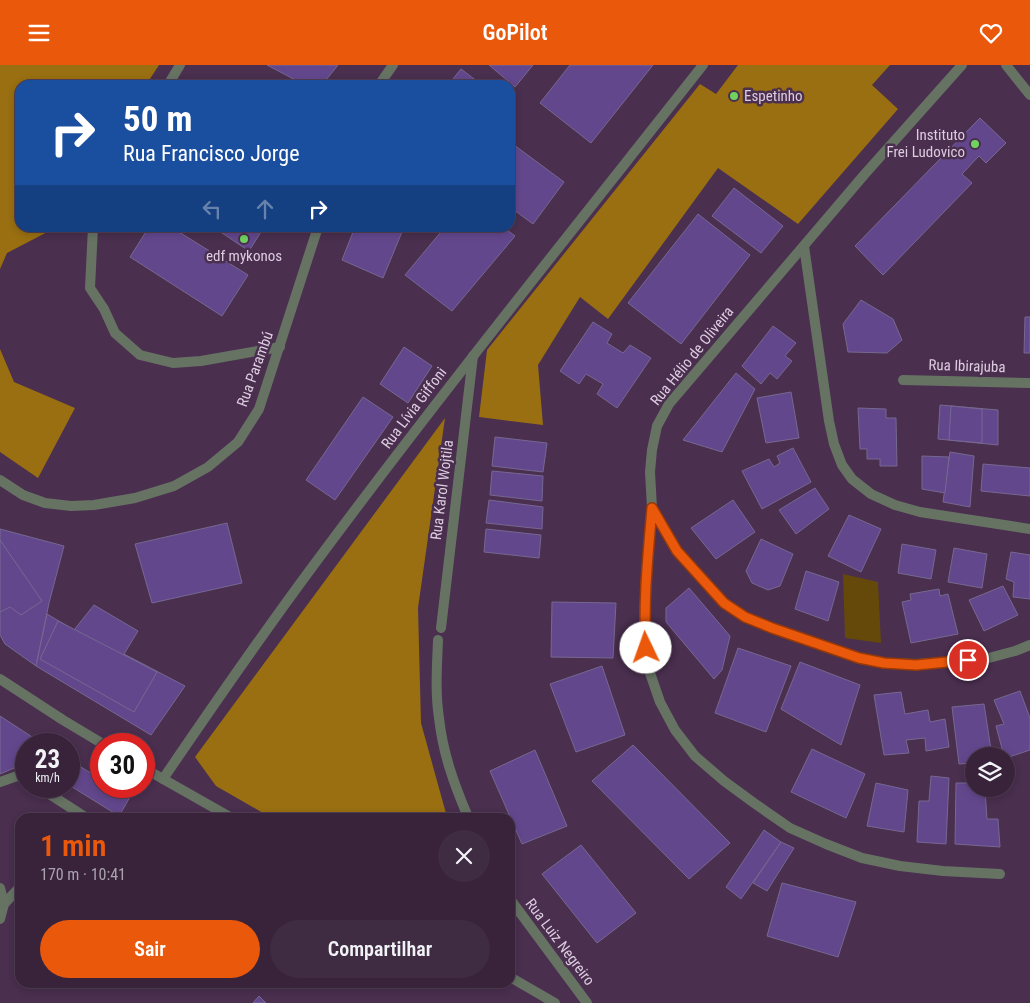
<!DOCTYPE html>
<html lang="pt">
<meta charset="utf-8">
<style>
body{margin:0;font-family:"Roboto Condensed",sans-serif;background:#3f2b42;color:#f1f3f6;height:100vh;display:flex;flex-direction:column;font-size:19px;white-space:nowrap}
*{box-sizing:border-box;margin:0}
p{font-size:16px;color:#aba4af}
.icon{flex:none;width:28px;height:28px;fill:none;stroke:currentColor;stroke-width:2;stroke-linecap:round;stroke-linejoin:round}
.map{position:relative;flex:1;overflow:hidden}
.drawer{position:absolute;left:15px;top:748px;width:500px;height:175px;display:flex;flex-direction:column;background:#38233b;border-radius:15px;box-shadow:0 2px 8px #0003,0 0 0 1px #524055}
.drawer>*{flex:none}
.guide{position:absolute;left:15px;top:15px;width:500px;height:152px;border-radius:15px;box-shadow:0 2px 8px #0003,0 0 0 1px #524055;background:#1a4fa0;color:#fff;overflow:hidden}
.tools{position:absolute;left:965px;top:682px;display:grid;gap:10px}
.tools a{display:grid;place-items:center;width:50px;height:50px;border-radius:50%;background:#38233b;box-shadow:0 2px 8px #0003,0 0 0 1px #524055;font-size:25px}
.speed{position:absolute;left:15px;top:668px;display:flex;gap:10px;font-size:25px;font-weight:700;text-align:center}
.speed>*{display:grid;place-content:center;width:65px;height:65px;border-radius:50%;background:#38233b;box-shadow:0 2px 8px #0003,0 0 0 1px #524055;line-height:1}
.speed small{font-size:12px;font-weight:400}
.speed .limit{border:8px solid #d22;background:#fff;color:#111}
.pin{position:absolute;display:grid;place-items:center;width:42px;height:42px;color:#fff;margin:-21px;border:2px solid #fff;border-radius:50%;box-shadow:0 1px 5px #0007}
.me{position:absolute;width:55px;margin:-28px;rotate:357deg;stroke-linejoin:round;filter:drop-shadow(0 0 4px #0008)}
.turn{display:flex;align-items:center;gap:18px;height:105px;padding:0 25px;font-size:22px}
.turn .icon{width:65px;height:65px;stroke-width:2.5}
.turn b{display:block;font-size:35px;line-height:42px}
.lanes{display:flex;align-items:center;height:48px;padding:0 25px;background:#0003;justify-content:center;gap:25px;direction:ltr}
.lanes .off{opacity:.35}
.round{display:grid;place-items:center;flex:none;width:52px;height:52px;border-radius:26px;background:#3f2b42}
.summary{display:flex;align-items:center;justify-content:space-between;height:85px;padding:0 25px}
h1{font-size:30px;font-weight:600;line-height:38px;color:#ea580c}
.cta{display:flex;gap:10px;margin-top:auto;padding:10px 25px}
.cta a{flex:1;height:58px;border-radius:30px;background:#ea580c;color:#fff;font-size:20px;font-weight:600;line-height:58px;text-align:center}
.cta a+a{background:#3f2b42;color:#f1f3f6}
header{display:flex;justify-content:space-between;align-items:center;height:65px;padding:0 25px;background:#ea580c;color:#fff;font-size:22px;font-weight:600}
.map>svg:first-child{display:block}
.green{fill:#65490b}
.forest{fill:#996f11}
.building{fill:#63478d;stroke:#766890}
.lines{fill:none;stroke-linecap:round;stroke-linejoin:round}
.service{stroke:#667363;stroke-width:10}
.minor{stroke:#667363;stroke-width:10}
.tertiary{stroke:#667363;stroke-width:10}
.route-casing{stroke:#983908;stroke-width:12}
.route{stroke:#ea580c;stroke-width:9}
.poi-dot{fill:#70d35f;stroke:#4a2f4f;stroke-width:2}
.labels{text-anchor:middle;stroke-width:5;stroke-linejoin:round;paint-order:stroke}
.poi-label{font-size:15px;fill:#decde1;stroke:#4a2f4f;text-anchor:start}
.street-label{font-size:15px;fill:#decde1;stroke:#4a2f4f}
</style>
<header><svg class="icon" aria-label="menu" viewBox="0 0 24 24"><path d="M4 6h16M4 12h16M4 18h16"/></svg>GoPilot<svg class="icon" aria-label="heart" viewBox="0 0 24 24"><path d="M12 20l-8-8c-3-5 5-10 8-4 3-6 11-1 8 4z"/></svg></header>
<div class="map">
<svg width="1030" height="938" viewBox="0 0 1030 938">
<rect width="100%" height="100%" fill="#4a2f4f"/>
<polygon class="green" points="843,509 878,517 881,578 845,573"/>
<g class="forest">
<polygon points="0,0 159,0 146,20 20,20 20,162 55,163 7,188 0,204"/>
<polygon points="738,0 890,0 872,20 898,44 798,159 718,103 608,254 580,232 538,300 543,360 479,352 487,285 700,19 716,29"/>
<polygon points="0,284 14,317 75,343 38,413 0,387"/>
<polygon points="445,353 418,543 421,658 447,752 270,752 216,721 195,692"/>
</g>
<g class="building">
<polygon points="267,0 338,0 322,20 305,20"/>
<polygon points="489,0 533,0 515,22"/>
<polygon points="570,0 653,0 591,78 540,38"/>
<polygon points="461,4 482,20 448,20"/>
<polygon points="980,53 1006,78 986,98 979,91 962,109 972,118 883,210 855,181"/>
<polygon points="510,77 564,117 533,159 510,142"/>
<polygon points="734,123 783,161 761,188 712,151"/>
<polygon points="698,149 750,190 681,279 628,238"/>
<polygon points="149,162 171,162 248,210 222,251 130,192"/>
<polygon points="213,162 264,162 249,186"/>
<polygon points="355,162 404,162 383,213 342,195"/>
<polygon points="445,162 503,162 515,171 452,246 405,210"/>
<polygon points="861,235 893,254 902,275 887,288 848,287 843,259"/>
<polygon points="1025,252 1030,252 1030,288 1024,288"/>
<polygon points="593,257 612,269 607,278 623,288 630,280 651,293 617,343 597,329 603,319 586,309 579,319 560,306"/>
<polygon points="773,261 796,278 785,291 792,296 777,314 770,308 761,319 742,301"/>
<polygon points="404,282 432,301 408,338 380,319"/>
<polygon points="736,308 755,324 722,387 683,375"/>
<polygon points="791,327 799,373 766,378 757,333"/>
<polygon points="363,332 393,352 335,435 306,415"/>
<polygon points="940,340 998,345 998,380 938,374"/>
<polygon points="951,341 982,344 982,378 949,375"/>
<polygon points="858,343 886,344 886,353 896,353 897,401 880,401 880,394 867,394 867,384 860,384"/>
<polygon points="495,372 547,378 543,407 492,401"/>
<polygon points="793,383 811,417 762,444 742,406 769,394 774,402 780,398 777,391"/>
<polygon points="950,387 974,391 970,442 943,437"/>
<polygon points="922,391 949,392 945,428 922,424"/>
<polygon points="983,399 1030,403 1030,431 981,426"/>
<polygon points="492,406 543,411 542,436 490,430"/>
<polygon points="815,423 829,444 796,469 779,445"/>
<polygon points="489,435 543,442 542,464 486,458"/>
<polygon points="733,435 755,467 716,494 691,463"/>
<polygon points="849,450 881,464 861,507 828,491"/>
<polygon points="227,458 242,518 152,538 135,479"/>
<polygon points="0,464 64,481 49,538 36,601 5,579 0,570"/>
<polygon points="486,464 541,470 539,493 484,487"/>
<polygon points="761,474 793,489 780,521 768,525 752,518 746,506"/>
<polygon points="0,475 42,536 21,550 10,542 0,547"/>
<polygon points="902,479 936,485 931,514 898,508"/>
<polygon points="954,483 987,489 982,523 948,517"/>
<polygon points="1011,487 1030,490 1030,534 1013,532 1014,517 1006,514"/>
<polygon points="806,506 839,517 828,556 795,544"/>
<polygon points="1003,521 1018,550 984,566 969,535"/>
<polygon points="689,523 730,571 722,605 714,614 666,557 666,543"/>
<polygon points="939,524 940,531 948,529 958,569 911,578 902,537 911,535 910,529"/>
<polygon points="552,537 616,538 613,593 551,592"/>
<polygon points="94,540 138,566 124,589 185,621 151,670 36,601 47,549 74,565"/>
<polygon points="58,556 157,607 134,647 40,594"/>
<polygon points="738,583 791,601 766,667 715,648"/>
<polygon points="800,597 860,620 841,680 781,644"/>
<polygon points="602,601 625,670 576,687 550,619"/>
<polygon points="1020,626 1030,653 1030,685 1006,693 1006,691 1004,691 996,661 1004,659 994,635"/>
<polygon points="901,627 905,649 928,645 930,657 945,654 949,682 926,686 925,673 906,675 909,688 884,690 874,630"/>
<polygon points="984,639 992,691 974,691 974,698 959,699 952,642"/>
<polygon points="0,651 43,679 26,679 26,698 0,709"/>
<polygon points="633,680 730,778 689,814 592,716"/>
<polygon points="812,684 865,709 846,753 791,727"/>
<polygon points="535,685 567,761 522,779 490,706"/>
<polygon points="69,695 101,714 101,721 112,721 130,732 119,751 69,720"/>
<polygon points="931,711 949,713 946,779 917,777 919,736 929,736"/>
<polygon points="876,718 908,725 904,767 867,761"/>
<polygon points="956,718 974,718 974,724 985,724 987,754 998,754 1000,782 955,779"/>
<polygon points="764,765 781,777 741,834 726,822"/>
<polygon points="781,777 794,783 767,826 753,818"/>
<polygon points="581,780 636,848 597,878 542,809"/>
<polygon points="782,818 856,837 838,892 767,871"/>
<polygon points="259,931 266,938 253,938"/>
</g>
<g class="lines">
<g class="service">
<polyline points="0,717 20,710 26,714"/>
<polyline points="37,721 85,752"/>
<polyline points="0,823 4,839 0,854"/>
<polyline points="4,839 20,822"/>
</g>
<g class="minor">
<polyline points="962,0 864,110 669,339 657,361 652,385 650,407 652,443 646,510 644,557 645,583 650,608 660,637 675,665 695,691 724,716 754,738 790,763 826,779 862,793 900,801 943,806 1000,809"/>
<polyline points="1006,0 1030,30"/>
<polyline points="168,20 180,0"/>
<polyline points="379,20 393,0"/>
<polyline points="93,162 90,223 104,244 115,268 140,290 173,298 201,296 280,282"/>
<polyline points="804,181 829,356 834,379 842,400 852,414 871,429 895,440 920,447 1030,464"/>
<polyline points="903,315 1030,318"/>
<polyline points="0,415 23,430 45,438 71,441 94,440 135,433 174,421 208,402 238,377 259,344 318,162"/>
<polyline points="652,443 677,486 724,538 745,552 772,563 859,593 884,598 916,599 985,594 1015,586 1030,580"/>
<polyline points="441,563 473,291"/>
<path d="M438,575C437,601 435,627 439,653C443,689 454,719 468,752"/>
<polyline points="0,614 63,655 103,679"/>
<polyline points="144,703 163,714"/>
<polyline points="510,834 587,938"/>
</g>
<g class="tertiary">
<path d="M230,752L163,714C212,642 261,571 313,501C439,331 572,166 703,0"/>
<polyline points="510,912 555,938"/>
</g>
</g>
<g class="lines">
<g class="route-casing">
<path id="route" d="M646,583C643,537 648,490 652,443L677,486L724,538L745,552L772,563L859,593L884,598L916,600L968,595"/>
</g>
<use href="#route" class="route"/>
</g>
<g class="poi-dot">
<circle cx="734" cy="31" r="5"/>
<circle cx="975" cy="79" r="5"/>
<circle cx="244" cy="174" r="5"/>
</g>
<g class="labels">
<g class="poi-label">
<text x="744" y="36">Espetinho</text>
<text x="965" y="75" text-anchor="end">Instituto<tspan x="965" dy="17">Frei Ludovico</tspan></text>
<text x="244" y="196" text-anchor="middle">edf mykonos</text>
</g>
<g class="street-label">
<text transform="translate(692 291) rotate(-51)" y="5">Rua Hélio de Oliveira</text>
<text transform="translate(967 301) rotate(2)" y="5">Rua Ibirajuba</text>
<text transform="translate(255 304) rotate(-70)" y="5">Rua Parambú</text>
<text transform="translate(414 343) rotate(-53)" y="5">Rua Lívia Giffoni</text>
<text transform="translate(442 425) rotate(-83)" y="5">Rua Karol Wojtila</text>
<text transform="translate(560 877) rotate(53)" y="5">Rua Luiz Negreiro</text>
</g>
</g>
</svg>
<div class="tools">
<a><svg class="icon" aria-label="layers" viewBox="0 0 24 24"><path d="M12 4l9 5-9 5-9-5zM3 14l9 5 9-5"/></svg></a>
</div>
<div class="speed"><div>23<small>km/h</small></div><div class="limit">30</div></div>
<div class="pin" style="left:968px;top:595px;background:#d93025"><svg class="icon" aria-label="arrive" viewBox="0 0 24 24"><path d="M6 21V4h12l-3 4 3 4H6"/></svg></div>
<svg class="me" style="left:646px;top:583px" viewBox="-20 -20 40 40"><circle r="19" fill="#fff"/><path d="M0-13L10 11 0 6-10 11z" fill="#ea580c"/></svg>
<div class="guide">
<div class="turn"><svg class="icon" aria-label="right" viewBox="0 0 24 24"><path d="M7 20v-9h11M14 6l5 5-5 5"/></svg><div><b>50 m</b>Rua Francisco Jorge</div></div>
<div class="lanes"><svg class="icon off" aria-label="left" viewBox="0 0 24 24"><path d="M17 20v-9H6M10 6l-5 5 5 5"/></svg><svg class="icon off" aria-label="ahead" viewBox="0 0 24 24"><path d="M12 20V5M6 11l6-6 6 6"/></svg><svg class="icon" aria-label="right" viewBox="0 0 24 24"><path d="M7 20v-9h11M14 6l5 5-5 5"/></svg></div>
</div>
<section class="drawer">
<div class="summary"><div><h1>1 min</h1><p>170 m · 10:41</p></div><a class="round"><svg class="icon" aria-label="close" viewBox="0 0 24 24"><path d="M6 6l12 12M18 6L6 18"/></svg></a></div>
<div class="cta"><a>Sair</a><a>Compartilhar</a></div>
</section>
</div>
